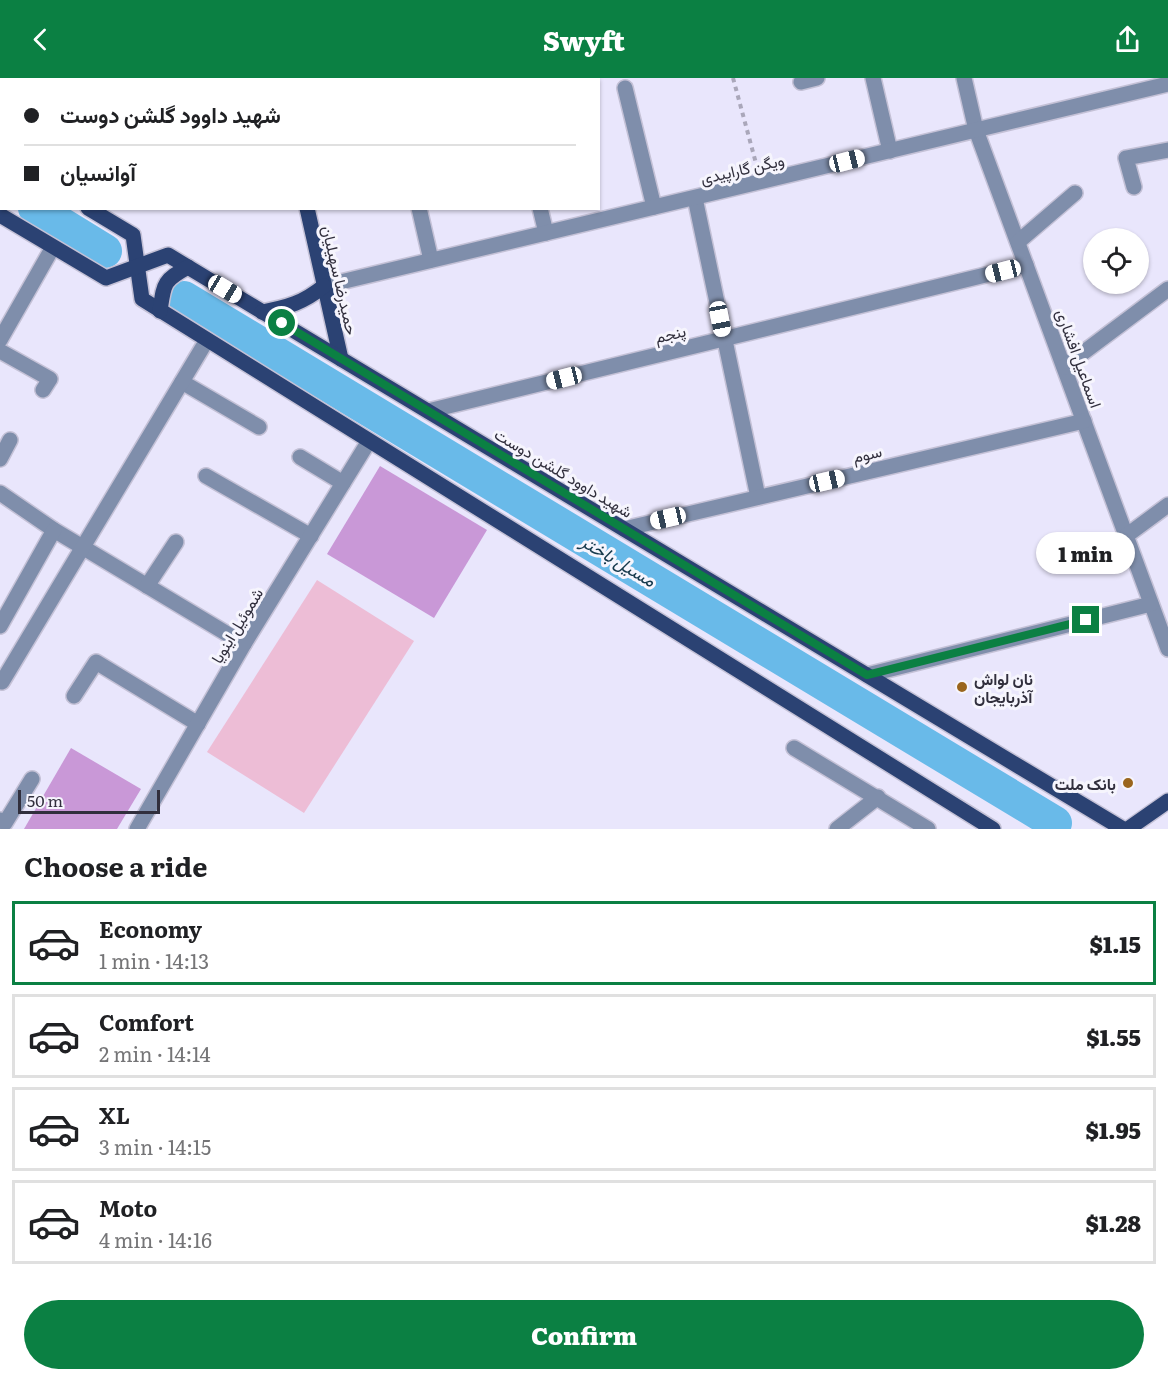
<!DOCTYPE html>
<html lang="en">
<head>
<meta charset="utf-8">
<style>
	:root { --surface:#fff; --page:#f6f6f6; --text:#202124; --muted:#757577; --line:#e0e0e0; --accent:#0b8043 }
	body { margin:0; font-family:Literata,Vazirmatn,serif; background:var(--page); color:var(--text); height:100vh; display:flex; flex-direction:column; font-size:22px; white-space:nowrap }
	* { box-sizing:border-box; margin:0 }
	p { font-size:20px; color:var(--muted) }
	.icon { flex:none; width:33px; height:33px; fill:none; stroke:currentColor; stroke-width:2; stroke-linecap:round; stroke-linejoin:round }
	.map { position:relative; height:751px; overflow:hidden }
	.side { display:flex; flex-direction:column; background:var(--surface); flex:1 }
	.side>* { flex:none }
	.hud { position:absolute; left:0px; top:0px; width:600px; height:132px; box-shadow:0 2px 4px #0004; display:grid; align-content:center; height:132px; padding:0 24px; background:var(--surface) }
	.tools { position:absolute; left:1083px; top:150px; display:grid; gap:12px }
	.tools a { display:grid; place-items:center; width:66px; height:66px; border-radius:50%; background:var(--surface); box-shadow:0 2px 4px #0004; font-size:30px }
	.scale { position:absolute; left:18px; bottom:15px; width:142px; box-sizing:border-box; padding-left:6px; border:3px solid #312f3d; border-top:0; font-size:16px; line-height:21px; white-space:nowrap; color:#312f3d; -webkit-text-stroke:4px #f6f5fd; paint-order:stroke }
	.end { position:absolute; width:27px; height:27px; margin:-14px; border:8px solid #0b8043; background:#fff; box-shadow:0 0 0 3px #fff }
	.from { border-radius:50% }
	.bubble { position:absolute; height:42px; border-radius:21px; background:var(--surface); box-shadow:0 2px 4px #0004; font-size:20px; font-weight:800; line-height:42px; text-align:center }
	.car { position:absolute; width:18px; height:36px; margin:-18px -9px; border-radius:8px; box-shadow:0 0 4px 2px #0007; background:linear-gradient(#fff 24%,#345 0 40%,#fff 0 76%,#345 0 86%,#fff 0) }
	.hud b { display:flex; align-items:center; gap:21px; height:57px; font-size:22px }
	.hud b+b { border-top:2px solid var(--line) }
	.hud i { width:15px; height:15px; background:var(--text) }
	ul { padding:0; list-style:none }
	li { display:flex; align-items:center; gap:18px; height:84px; margin:0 12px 9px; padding:0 12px; border:3px solid var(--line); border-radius:0px }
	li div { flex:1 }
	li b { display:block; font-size:22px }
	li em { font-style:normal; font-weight:800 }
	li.on { border-color:var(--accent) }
	li>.icon { width:54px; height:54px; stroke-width:1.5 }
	h2 { padding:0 24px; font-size:27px; line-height:72px }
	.primary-button { display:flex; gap:12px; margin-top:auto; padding:12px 24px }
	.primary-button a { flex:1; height:69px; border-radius:36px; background:var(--accent); color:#fff; font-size:24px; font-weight:800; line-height:69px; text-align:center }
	header { display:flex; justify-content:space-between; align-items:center; height:78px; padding:0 24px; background:var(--accent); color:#fff; font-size:27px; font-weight:800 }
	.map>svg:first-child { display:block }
	.green { fill:#edbdd6 }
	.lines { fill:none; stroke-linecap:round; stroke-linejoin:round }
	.river { stroke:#69bae9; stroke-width:34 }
	.building { fill:#c998d7 }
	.minor-casing { stroke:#c4c1d6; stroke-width:18 }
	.major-casing { stroke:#c4c1d6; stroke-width:18 }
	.path { stroke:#aaa7ba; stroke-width:4; stroke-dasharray:4.5 4.5; stroke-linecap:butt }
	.minor { stroke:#7f8eab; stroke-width:15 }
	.major { stroke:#2b4273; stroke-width:15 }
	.route { stroke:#0b8043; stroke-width:8 }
	.poi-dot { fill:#9a651d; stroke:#f6f5fd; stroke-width:2 }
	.labels { text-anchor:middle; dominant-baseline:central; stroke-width:6; stroke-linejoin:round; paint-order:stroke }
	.street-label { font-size:16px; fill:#312f3d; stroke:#f6f5fd }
	.poi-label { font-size:16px; font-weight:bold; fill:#312f3d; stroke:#f6f5fd; text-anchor:start }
	.water-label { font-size:18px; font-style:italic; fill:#15394c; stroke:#f6f5fd }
</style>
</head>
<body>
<header><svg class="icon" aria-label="back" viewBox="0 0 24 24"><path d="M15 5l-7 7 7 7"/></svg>Swyft<svg class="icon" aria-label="share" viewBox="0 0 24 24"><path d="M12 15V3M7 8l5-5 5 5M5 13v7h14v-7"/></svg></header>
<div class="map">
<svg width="1168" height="751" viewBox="0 0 1168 751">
	<rect width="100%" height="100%" fill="#e9e6fc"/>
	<path class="green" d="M317 502 414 563 304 735 207 674Z"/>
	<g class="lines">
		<g class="river">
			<path d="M0 110H2"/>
			<path d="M35 130 105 173"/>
			<path d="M184 220 1055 745"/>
		</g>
	</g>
	<g class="building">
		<path d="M380 388 487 452 434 540 327 476Z"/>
		<path d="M71 670 141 711 117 751H24Z"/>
	</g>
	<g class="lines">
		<g class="minor-casing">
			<g id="minor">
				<path d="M451 0 452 2"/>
				<path d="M565 0V2"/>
				<path d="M873 0 890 73"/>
				<path d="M964 0 976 52 1168 571"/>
				<path d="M132 2 143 0"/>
				<path d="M801 4 817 0"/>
				<path d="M625 10 654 129"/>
				<path d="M1134 109 1126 80 1168 72"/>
				<path d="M695 120 758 419"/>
				<path d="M419 130 431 182"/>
				<path d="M540 130 546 155"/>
				<path d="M1018 164 1075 115"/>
				<path d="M324 208 1168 6"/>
				<path d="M0 262 53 169"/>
				<path d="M0 273 50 301 43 312"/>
				<path d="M1064 289 1168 211"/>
				<path d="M182 304 259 349"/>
				<path d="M428 333 1026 187"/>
				<path d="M300 379 343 405"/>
				<path d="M0 381 10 362"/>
				<path d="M206 398 311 458"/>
				<path d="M0 415 54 452 244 566"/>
				<path d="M624 451 1084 343"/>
				<path d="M1126 458 1168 427"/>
				<path d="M147 508 176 464"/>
				<path d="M0 548 54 452"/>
				<path d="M867 597 1151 526"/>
				<path d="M2 604 207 262"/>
				<path d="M74 618 96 584 198 646"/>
				<path d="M794 670 928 751"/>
				<path d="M0 742 5 745 32 701"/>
				<path d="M137 751 244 566 369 363"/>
				<path d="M837 751 878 719"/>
			</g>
		</g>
		<g class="major-casing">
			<g id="major">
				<path d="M278 0V2"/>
				<path d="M0 77 2 78"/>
				<path d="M88 130 133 157 142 221 993 751"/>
				<path d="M307 130 341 281"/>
				<path d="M0 137 106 200 168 177 1123 751"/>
				<path d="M160 233C164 205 163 203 188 189"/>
				<path d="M262 234C288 229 303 225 324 208"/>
				<path d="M1128 751 1168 723"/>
			</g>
		</g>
		<path class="path" d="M733 0 757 89"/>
		<use href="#minor" class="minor"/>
		<use href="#major" class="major"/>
	</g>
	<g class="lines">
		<path class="route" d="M282 245 867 597 1086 542"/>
	</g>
	<g class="poi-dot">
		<circle cx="962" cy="609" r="6"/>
		<circle cx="1128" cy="705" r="6"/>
	</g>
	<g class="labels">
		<g class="street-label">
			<text transform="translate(742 90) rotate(-13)">ویگن گاراپیدی</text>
			<text transform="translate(341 202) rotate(77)">حمیدرضا سهیلیان</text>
			<text transform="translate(670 255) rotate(-14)">پنجم</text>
			<text transform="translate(1080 280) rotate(70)">اسماعیل افشاری</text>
			<text transform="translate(867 375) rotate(-13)">سوم</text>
			<text transform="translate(564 394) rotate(31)">شهید داوود گلشن دوست</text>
			<text transform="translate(236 547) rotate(-59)">شموئیل اینویا</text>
		</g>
		<g class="poi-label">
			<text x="974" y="600">نان لواش<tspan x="974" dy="18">آذربایجان</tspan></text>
			<text x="1116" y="705" text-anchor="end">بانک ملت</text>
		</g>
		<g class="water-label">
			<text transform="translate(619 482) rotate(31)">مسیل باختر</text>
		</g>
	</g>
</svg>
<div class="tools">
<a><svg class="icon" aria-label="locate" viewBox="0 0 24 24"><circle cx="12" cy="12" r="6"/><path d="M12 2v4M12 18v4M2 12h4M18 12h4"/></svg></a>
</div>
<div class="scale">50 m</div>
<i class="end from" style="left:282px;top:245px"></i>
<i class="end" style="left:1086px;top:542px"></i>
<div class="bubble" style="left:1036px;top:454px;width:99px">1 min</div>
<i class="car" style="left:847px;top:83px;rotate:76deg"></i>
<i class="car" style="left:1003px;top:193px;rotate:256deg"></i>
<i class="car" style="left:225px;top:211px;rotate:121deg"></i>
<i class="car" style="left:720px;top:241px;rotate:169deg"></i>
<i class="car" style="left:564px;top:300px;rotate:256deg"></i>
<i class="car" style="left:827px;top:403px;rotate:77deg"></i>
<i class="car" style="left:668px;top:440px;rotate:257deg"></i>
<div class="hud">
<b><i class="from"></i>شهید داوود گلشن دوست</b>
<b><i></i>آوانسیان</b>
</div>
</div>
<section class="side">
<h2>Choose a ride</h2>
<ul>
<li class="on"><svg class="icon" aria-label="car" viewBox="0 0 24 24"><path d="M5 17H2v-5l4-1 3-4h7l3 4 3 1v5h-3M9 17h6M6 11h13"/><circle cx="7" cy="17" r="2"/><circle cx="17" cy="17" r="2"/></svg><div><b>Economy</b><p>1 min · 14:13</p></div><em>$1.15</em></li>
<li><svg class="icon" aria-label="car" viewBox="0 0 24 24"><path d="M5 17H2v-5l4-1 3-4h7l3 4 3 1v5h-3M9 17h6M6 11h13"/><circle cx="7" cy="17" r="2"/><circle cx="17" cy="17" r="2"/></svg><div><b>Comfort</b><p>2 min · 14:14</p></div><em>$1.55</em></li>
<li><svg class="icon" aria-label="car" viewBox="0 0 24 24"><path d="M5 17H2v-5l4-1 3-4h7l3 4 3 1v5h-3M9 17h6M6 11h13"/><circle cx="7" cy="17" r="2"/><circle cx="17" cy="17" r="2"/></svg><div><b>XL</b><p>3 min · 14:15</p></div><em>$1.95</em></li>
<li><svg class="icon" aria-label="car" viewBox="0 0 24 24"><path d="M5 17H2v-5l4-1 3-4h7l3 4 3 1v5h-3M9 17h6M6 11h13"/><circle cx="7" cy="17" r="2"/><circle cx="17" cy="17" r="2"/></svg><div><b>Moto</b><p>4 min · 14:16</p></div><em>$1.28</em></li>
</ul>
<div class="primary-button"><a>Confirm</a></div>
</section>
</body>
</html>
